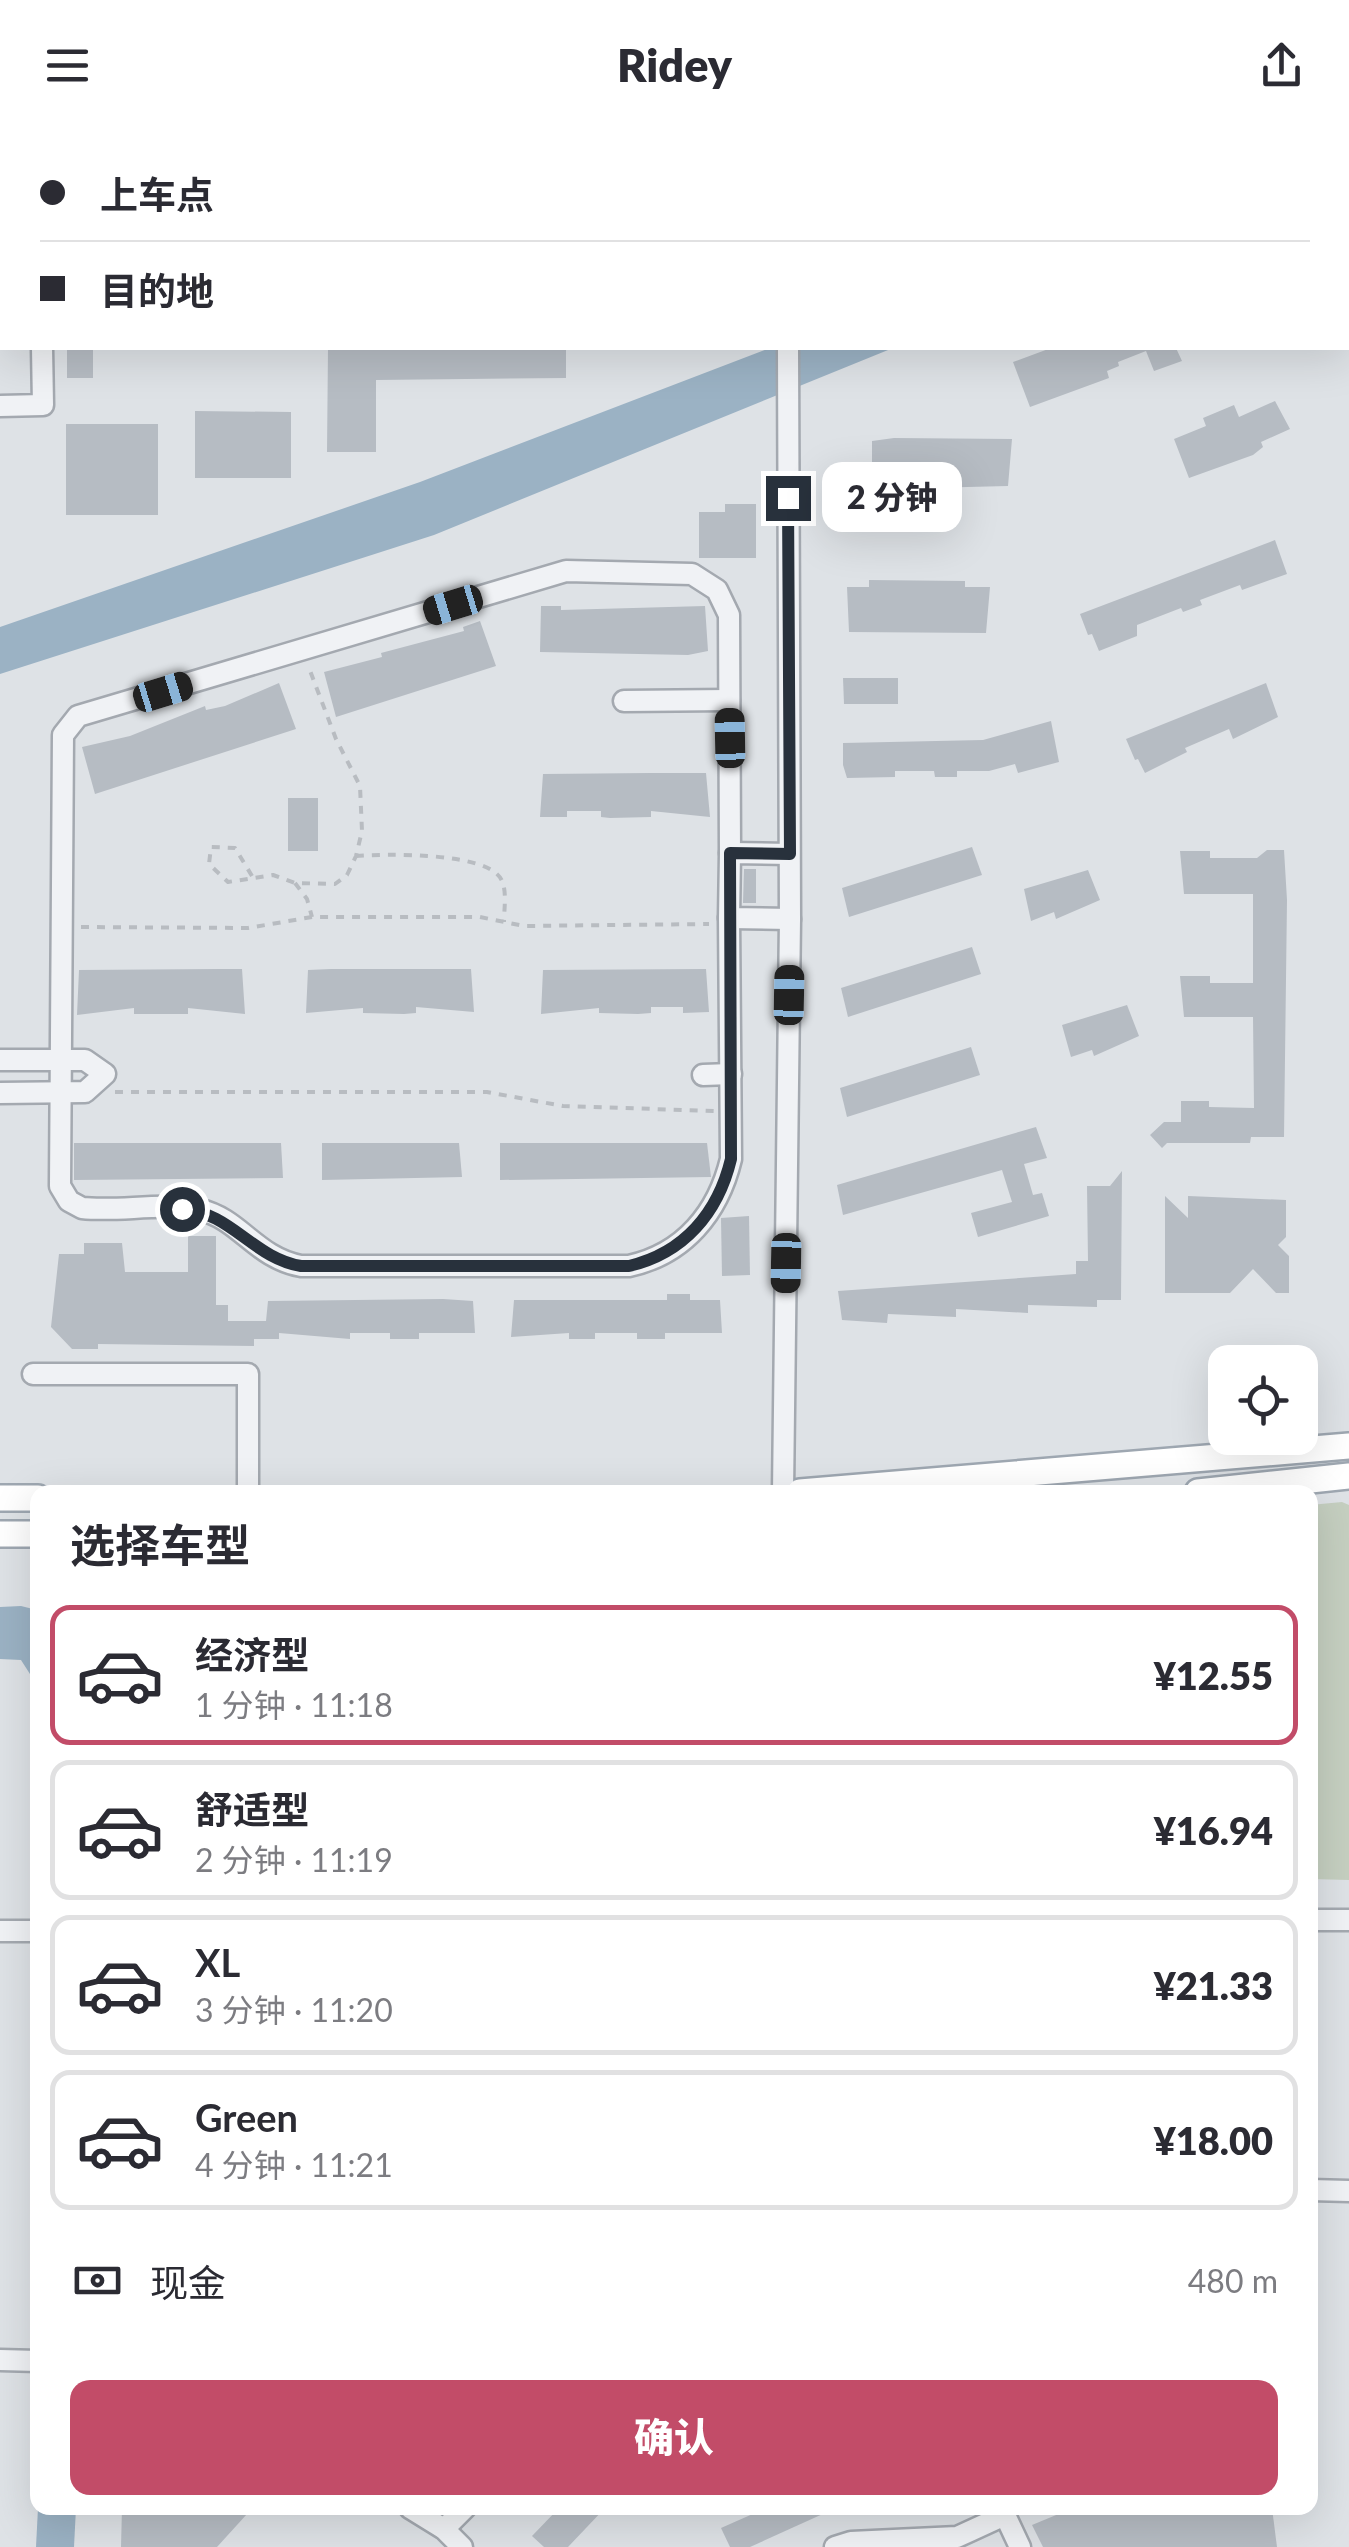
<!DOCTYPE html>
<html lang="zh">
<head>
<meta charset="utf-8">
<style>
	:root { --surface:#fff; --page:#f7f7f7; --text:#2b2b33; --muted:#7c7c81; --line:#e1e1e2; --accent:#c24c68 }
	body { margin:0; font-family:Lato,"Noto Sans SC",sans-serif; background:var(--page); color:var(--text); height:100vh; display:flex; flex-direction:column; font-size:38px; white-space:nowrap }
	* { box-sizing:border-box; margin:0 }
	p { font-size:32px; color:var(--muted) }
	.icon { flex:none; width:55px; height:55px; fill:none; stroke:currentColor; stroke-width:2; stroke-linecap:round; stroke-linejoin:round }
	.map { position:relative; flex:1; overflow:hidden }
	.sheet { position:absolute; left:30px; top:1355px; width:1288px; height:1030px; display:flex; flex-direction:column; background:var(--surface); border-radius:20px; box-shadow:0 10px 40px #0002 }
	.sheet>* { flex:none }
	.hud { position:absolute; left:0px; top:0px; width:1350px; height:220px; box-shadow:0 10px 40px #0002; display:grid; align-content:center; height:220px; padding:0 40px; background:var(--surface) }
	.tools { position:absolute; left:1208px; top:1215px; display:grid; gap:20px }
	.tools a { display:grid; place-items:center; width:110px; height:110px; border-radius:20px; background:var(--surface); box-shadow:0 10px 40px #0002; font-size:50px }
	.end { position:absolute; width:45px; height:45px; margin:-22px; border:12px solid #28313c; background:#fff; box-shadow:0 0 0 5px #fff }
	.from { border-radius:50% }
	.bubble { position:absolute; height:70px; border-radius:20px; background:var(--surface); box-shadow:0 10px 40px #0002; font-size:32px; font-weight:800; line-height:70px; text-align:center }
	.car { position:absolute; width:30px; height:60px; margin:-30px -15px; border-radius:12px; box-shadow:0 0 8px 2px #0007; background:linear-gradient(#222 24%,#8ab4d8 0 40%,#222 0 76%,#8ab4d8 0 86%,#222 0) }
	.hud b { display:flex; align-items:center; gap:35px; height:95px; font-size:38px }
	.hud b+b { border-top:2px solid var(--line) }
	.hud i { width:25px; height:25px; background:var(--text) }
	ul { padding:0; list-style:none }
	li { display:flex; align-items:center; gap:30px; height:140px; margin:0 20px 15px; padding:0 20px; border:5px solid var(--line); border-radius:20px }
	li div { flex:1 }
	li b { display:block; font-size:38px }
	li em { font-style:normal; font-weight:800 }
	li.active { border-color:var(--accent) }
	li>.icon { width:90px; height:90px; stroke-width:1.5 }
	h2 { padding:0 40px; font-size:45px; line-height:120px }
	.pay { display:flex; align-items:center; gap:25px; height:110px; padding:0 40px; font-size:38px }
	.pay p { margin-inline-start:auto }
	.action { display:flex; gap:20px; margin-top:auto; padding:20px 40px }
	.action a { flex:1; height:115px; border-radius:20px; background:var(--accent); color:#fff; font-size:40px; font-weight:800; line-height:115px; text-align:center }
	header { display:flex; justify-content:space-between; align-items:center; height:130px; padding:0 40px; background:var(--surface); font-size:45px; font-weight:800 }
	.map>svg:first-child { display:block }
	.green { fill:#c5cfc0 }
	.water { fill:#9bb2c4 }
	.building { fill:#b6bcc3 }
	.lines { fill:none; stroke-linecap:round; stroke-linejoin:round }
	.minor-casing { stroke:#a4a9b0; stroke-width:25 }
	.major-casing { stroke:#9ea7b1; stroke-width:30 }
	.path { stroke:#b8bcc1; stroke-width:4; stroke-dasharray:8 8; stroke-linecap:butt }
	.minor { stroke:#f0f2f5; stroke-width:20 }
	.major { stroke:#fff; stroke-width:25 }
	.route { stroke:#28313c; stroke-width:12 }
</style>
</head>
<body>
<header><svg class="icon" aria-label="menu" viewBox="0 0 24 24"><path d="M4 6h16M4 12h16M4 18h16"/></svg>Ridey<svg class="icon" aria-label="share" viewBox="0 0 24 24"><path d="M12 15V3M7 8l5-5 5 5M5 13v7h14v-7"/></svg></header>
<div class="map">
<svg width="1349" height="2417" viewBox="0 0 1349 2417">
	<rect width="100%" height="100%" fill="#dee2e6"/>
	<path class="green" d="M1342 1372 1349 1375V1750L1310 1749V1375Z"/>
	<g class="water">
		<path d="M770 218H893L434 405 0 544V497L420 352Z"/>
		<path d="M21 1476 37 1480V1555L21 1530 0 1529V1477Z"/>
		<path d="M38 2378H76L74 2417H36Z"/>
	</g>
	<g class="building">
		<rect x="67" y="218" width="26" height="30"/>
		<path d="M328 218H566V248L376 250V322H327Z"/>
		<path d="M1051 218H1176L1182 231 1154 241 1146 221 1118 232 1119 236 1107 241 1109 248 1030 277 1013 232Z"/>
		<path d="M1275 271 1290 299 1261 312 1263 317 1253 325 1189 348 1174 309 1206 296 1203 288 1234 275 1239 287Z"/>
		<path d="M195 281 291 282V348H195Z"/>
		<rect x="66" y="294" width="92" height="91"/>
		<path d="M894 308 1012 309 1008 356 886 359V353H878V336H872V311Z"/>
		<path d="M725 374H756V428H699V382H725Z"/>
		<path d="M1275 410 1287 444 1242 460 1240 455 1200 470 1202 475 1183 482 1181 478 1137 495V506L1099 521 1092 504 1088 505 1080 484Z"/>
		<path d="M869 450 965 451V457H990L986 503 849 502 847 457H869Z"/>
		<path d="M541 476H561V480L705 476 708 521 688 525 540 522Z"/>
		<path d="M480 491 496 536 336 587 324 542 382 527 381 523 464 501 463 497Z"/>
		<path d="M843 548H898V574H844Z"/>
		<path d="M279 553 296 599 95 664 82 617 130 606 205 576 206 580 225 576Z"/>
		<path d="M1266 553 1278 587 1233 609 1229 599 1185 618 1187 622 1145 643 1138 629 1135 630 1126 609Z"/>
		<path d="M1051 591 1059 632 1018 643 1015 634 989 641H957V647H935L934 641H895V647L847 648 843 635V613L983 610Z"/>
		<path d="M650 643H706L710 687 651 681V687L610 688 601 687V681H567V687H540L543 644Z"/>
		<rect x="288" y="668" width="30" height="53"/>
		<path d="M972 717 982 745 849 787 842 758Z"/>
		<path d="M1267 720H1284L1287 770 1284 1007H1251L1250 1013H1167L1162 1018 1150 1005 1164 992H1181V971H1209V977L1254 978 1253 887H1184L1180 846H1210V853H1253V764H1184L1180 721H1210V728H1257Z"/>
		<path d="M744 739H756V773H743Z"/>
		<path d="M1088 740 1100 770 1056 789 1054 782 1031 791 1024 759Z"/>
		<path d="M972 817 981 844 848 887 841 858Z"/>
		<path d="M219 839H242L245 884 188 878V884H134V878L77 885 79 840Z"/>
		<path d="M331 839H471L474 882 416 877V883L404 884 363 883V878L306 883 308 840Z"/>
		<path d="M706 839 709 882 683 883V877H651V883L638 884 599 883V878L541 884 543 840Z"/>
		<path d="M1127 875 1139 906 1094 926 1092 920 1071 927 1062 895Z"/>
		<path d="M971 917 980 945 847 987 840 958Z"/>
		<path d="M1036 997 1047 1028 1024 1034 1033 1065 1042 1063 1049 1086 978 1107 971 1083 1012 1072 1002 1040 843 1085 837 1055Z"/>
		<path d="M74 1013H281L283 1048 74 1050Z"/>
		<path d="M322 1013H459L462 1047 322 1050Z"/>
		<path d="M500 1013H707L711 1047 500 1050Z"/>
		<path d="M1122 1041 1121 1170H1097V1177L1028 1175V1183L956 1179V1187L888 1184 887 1193 842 1190 838 1161 1076 1144V1131H1088L1087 1056H1110Z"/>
		<path d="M1165 1066 1188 1088V1066L1286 1070V1107L1278 1115 1289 1126V1163H1276L1253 1139 1230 1163H1165Z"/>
		<path d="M749 1086 750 1145 722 1146 721 1088Z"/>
		<path d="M188 1106H216V1175H228V1191H266L268 1171 443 1169 473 1171 475 1203H419V1209H390V1203H350V1209L279 1203V1209H254V1216L98 1214V1219H72L51 1197 59 1124H84V1113H122L125 1142H188Z"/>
		<path d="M667 1164H690V1170H720L722 1203H665V1209H637V1203H595V1209H569V1203L511 1207 514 1170H667Z"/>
		<path d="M122 2378H229L247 2384 217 2417H121Z"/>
		<path d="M559 2378H605L568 2417H544L532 2406Z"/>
		<path d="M766 2378H836L750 2417H730L721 2398Z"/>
		<path d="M1073 2378H1272L1277 2417H1043L1032 2395Z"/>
	</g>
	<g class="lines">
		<g class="minor-casing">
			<g id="minor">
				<path d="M364 0V2"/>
				<path d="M789 2V0"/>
				<path d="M0 8V0"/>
				<path d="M0 276 43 275 42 218"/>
				<path d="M624 571 729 570"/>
				<path d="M789 724 730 723 729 788 790 789"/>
				<path d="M729 788 731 1029C718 1083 684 1124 629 1136H301C256 1128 239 1088 200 1080 162 1072 120 1082 82 1078L69 1071 60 1056 63 605 78 586 566 441 692 444 717 460 729 485 730 723"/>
				<path d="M0 930H85L105 944 85 962 0 963"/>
				<path d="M703 945 731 944"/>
				<path d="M33 1244H248V1362"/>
				<path d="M783 1362 790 789 788 218"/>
				<path d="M1310 1790H1349"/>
				<path d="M0 1801H38"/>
				<path d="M1310 2060 1349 2061"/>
				<path d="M0 2230 38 2231"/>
				<path d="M410 2378 444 2399 462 2417"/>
				<path d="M444 2399 465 2378"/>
				<path d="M835 2417 851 2412 957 2407 1005 2385 1020 2417"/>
			</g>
		</g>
		<g class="major-casing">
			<g id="major">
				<path d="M800 1362 1349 1316"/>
				<path d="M1198 1362 1349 1346"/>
				<path d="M0 1368H38"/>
				<path d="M0 1404H38"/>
			</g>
		</g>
		<g class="path">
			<path d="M356 726C383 724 490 721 502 751 507 762 504 780 504 792"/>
			<path d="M252 746 235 718 211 717 209 734 228 752 273 745 295 753 335 754 347 745 356 726 362 701 360 656 336 609 309 538"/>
			<path d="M295 753 307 769 312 787"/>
			<path d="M81 797 248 798 312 787H480L524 796 709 794"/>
			<path d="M115 962H487L563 976 714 981"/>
		</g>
		<use href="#minor" class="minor"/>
		<use href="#major" class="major"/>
	</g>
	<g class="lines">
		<path class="route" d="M182 1079C231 1082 253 1128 301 1136H629C684 1123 718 1083 731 1029L730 723 790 724 788 368"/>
	</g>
</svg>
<div class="tools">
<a><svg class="icon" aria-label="locate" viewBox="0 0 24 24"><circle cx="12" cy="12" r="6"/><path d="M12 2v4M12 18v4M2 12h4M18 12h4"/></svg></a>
</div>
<i class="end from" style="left:182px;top:1079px"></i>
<i class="end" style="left:788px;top:368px"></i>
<div class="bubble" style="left:822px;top:332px;width:140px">2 分钟</div>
<i class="car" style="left:453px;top:475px;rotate:253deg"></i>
<i class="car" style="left:163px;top:562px;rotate:73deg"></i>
<i class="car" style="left:730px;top:608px;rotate:359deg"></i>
<i class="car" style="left:789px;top:865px;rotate:1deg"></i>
<i class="car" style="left:786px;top:1133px;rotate:181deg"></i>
<div class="hud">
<b><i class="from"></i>上车点</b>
<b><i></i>目的地</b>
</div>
<section class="sheet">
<h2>选择车型</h2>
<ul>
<li class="active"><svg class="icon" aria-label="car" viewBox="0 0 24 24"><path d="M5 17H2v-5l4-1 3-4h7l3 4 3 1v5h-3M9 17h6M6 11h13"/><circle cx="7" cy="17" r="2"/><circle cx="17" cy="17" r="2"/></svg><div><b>经济型</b><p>1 分钟 · 11:18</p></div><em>¥12.55</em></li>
<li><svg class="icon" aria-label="car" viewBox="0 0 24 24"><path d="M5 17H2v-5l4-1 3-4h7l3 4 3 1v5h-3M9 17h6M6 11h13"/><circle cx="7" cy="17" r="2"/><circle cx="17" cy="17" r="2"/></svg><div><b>舒适型</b><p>2 分钟 · 11:19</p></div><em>¥16.94</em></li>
<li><svg class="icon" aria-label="car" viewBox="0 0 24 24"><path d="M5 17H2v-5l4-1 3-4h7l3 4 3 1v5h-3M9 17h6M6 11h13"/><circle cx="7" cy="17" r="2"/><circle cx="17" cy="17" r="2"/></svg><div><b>XL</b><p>3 分钟 · 11:20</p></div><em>¥21.33</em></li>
<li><svg class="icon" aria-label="car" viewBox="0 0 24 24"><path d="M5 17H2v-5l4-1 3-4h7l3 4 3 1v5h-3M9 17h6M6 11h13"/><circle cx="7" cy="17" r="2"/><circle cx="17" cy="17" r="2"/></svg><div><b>Green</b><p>4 分钟 · 11:21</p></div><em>¥18.00</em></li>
</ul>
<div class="pay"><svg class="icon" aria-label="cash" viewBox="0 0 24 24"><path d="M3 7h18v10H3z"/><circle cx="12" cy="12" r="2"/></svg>现金<p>480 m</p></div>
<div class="action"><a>确认</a></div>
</section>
</div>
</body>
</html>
